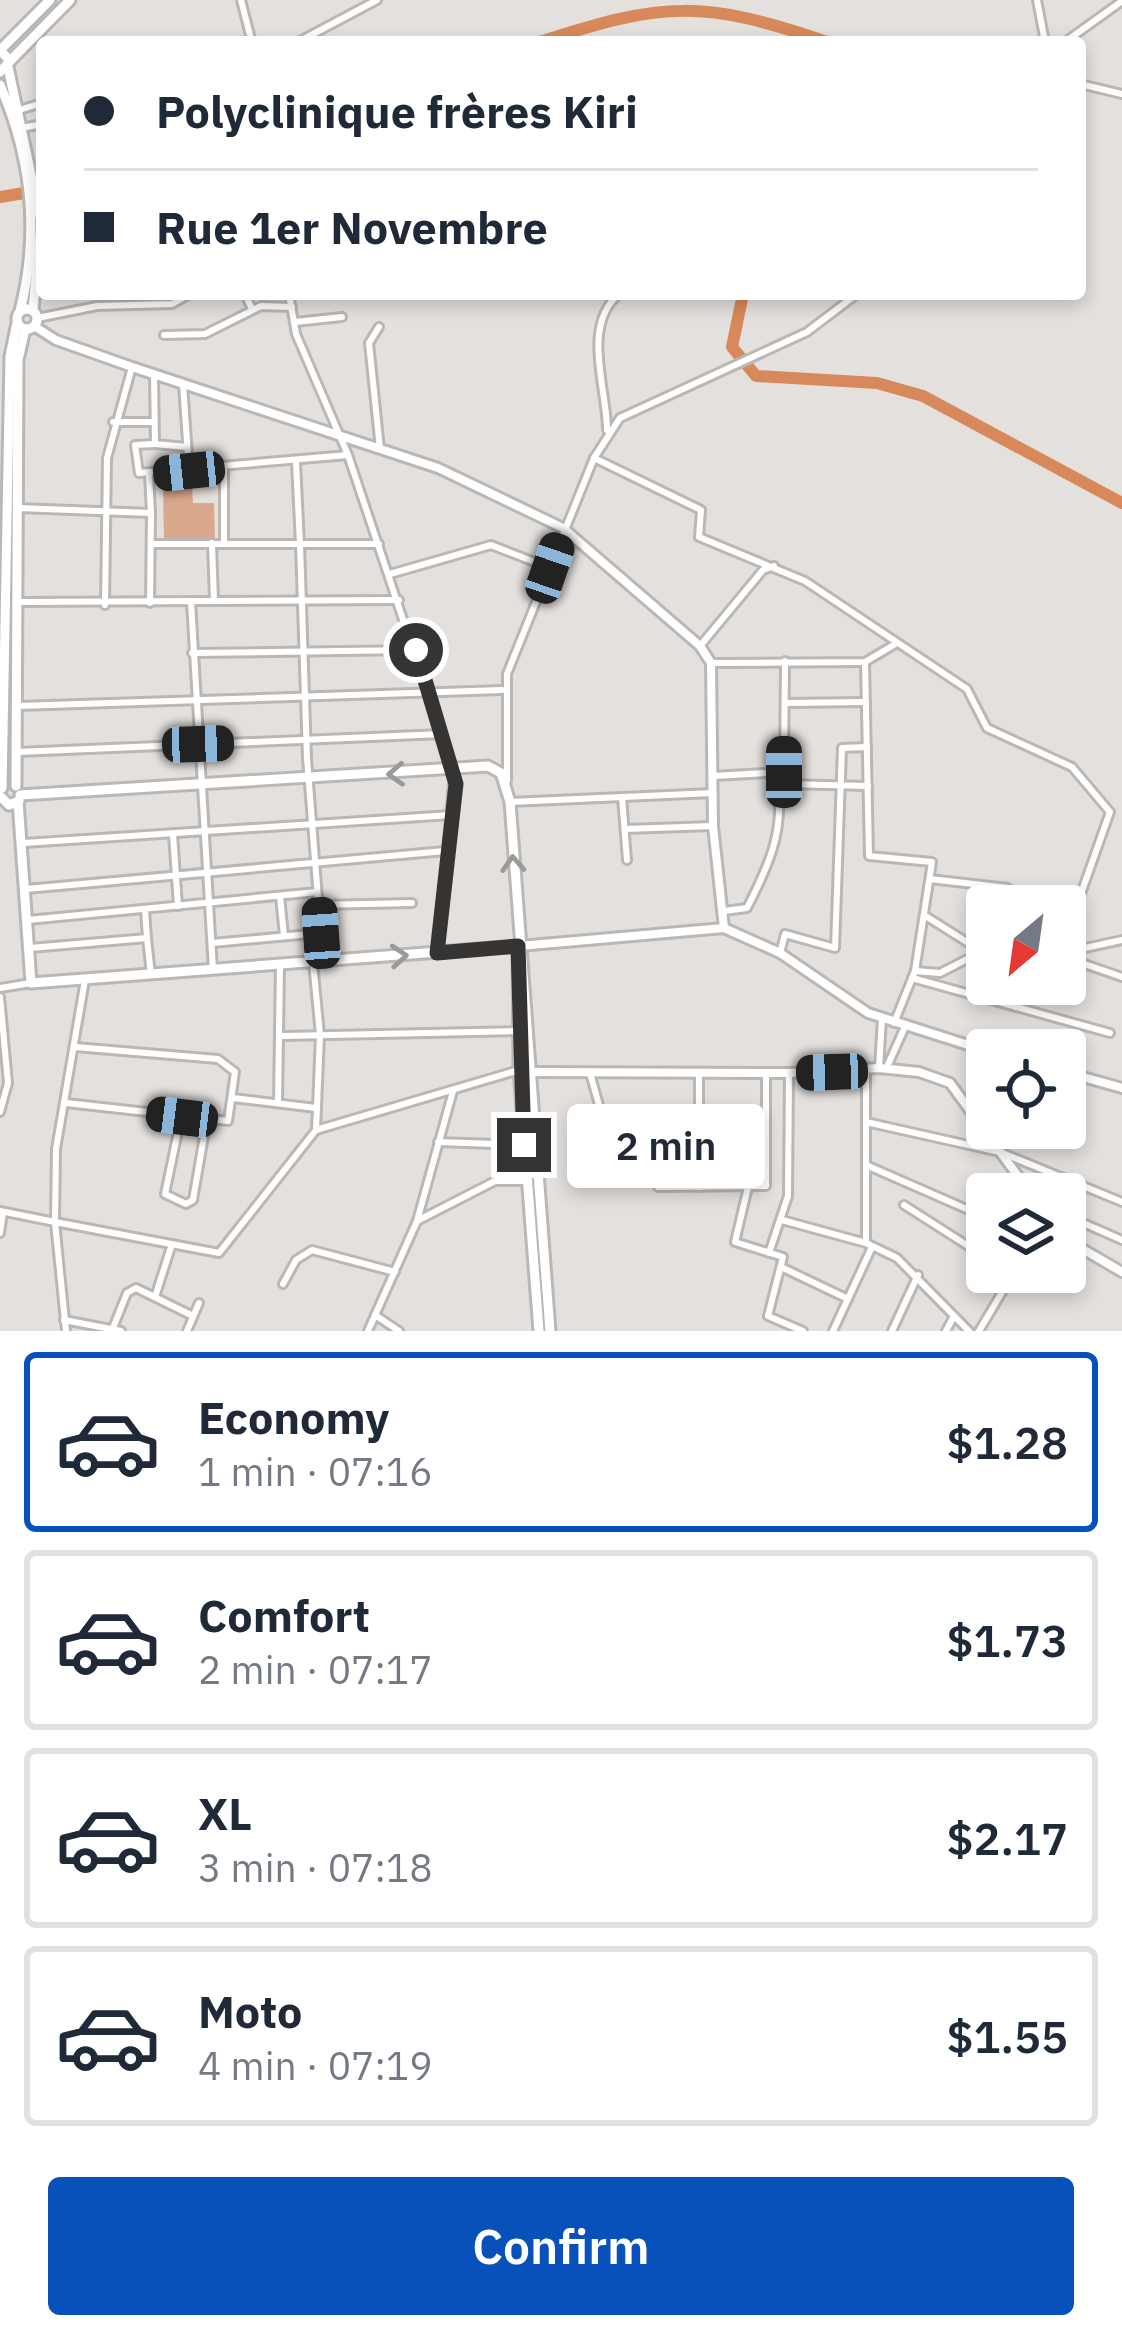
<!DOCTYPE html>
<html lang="en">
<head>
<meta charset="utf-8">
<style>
	:root { --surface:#fff; --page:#f6f6f7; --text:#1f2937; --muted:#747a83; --line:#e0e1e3; --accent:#0850ba }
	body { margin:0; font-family:"IBM Plex Sans",sans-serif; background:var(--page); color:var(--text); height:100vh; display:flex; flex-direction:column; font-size:45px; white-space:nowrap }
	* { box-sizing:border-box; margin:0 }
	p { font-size:39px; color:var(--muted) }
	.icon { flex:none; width:66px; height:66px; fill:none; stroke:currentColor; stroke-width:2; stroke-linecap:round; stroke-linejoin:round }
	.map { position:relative; height:1331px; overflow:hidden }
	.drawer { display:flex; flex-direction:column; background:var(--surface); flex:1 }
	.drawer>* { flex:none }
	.hud { position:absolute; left:36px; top:36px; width:1050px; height:264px; border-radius:12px; box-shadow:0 6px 18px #0003; display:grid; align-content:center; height:264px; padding:0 48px; background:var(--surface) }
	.needle { width:78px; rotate:209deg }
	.controls { position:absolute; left:966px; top:885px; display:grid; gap:24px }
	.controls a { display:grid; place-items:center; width:120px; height:120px; border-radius:12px; background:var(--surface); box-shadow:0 6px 18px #0003; font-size:60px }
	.end { position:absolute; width:54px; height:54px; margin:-27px; border:15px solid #363433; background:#fff; box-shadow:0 0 0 6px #fff }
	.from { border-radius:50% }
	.bubble { position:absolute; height:84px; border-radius:12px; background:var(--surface); box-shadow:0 6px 18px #0003; font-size:39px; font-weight:600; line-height:84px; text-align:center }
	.car { position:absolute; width:36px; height:72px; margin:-36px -18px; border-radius:15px; box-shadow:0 0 9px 3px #0007; background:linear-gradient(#222 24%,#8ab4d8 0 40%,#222 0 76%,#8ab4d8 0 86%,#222 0) }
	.hud b { display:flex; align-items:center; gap:42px; height:114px; font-size:45px }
	.hud b+b { border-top:3px solid var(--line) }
	.hud i { width:30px; height:30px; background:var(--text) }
	ul { padding:21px 0 0; list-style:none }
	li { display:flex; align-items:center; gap:36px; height:180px; margin:0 24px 18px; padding:0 24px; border:6px solid var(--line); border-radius:12px }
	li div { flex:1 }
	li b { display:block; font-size:45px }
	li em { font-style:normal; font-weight:600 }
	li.selected { border-color:var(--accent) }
	li>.icon { width:108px; height:108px; stroke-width:1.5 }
	.primary-button { display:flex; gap:24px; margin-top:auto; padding:24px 48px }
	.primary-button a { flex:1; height:138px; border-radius:12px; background:var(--accent); color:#fff; font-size:48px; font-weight:600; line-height:138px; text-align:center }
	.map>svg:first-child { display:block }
	.green { fill:#d9a88d }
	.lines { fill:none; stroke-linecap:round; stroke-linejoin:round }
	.river { stroke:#d8895b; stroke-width:12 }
	.street-casing { stroke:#bbb7b4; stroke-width:12 }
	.secondary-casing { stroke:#bbb7b4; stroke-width:14 }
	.primary-casing { stroke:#bbb7b4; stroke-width:15 }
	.street { stroke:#fff; stroke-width:6 }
	.secondary { stroke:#fff; stroke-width:8 }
	.primary { stroke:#fff; stroke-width:9 }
	.oneway { stroke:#9a9a99 }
	.route { stroke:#363433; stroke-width:15 }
</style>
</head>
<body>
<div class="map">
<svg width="1122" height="1331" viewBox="0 0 1122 1331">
	<rect width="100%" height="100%" fill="#e4e0dd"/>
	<path class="green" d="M163 485H192L193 503H214L215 539 164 540Z"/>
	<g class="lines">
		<g class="river">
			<path d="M540 42C664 1 704 0 827 42"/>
			<path d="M0 197 42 190"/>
			<path d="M743 294 732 347 756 376 877 383 923 396 1122 503"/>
		</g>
		<g class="street-casing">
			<g id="street">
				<path d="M241 0 251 39 245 42"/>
				<path d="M1037 0 1045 42"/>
				<path d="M298 42 377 0"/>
				<path d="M1065 42 1122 1"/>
				<path d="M1080 84 1122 94"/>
				<path d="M19 110 42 103"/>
				<path d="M22 128 42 124"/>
				<path d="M245 294 252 309"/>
				<path d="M289 294 296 334 348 455 454 772 438 953"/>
				<path d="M37 318 97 306 172 304 190 294"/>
				<path d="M295 322 342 317"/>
				<path d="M379 327 369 343 380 449"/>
				<path d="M164 335 205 334 261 306 292 307"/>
				<path d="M154 374 155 444 187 447"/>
				<path d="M183 384 189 470"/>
				<path d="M113 422H154"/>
				<path d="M607 430C607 388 581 326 619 294"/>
				<path d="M155 444 135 445 139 473 348 455"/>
				<path d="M594 458 701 510 699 537 805 581 967 689 987 728 1072 767 1110 812 1078 902 1065 921"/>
				<path d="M296 462 300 544H379"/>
				<path d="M224 468V542"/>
				<path d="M18 508 151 513 149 474"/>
				<path d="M212 543 214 601"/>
				<path d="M151 544H300L307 758 323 962"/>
				<path d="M390 574 491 545 550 568"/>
				<path d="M19 602 399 600"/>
				<path d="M191 602 213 970"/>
				<path d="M150 603 151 513"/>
				<path d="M105 605 107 458 132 367"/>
				<path d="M700 646 763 570 774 566"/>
				<path d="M192 653 415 650"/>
				<path d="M865 662 869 856 932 862 915 971"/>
				<path d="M711 663 865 662 897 643"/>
				<path d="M786 703 866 702"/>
				<path d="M18 706 502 690"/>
				<path d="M17 752 442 734"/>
				<path d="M713 776 784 772 785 661"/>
				<path d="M507 781V674L594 458 620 418 807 332 857 294"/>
				<path d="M785 784 868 786"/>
				<path d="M622 797 627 860"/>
				<path d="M510 802 713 793"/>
				<path d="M625 829 713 826"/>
				<path d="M173 834 178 906"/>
				<path d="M24 843 451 815"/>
				<path d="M930 879 1008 888"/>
				<path d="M26 889 445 851"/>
				<path d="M280 896 284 936"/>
				<path d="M319 905 412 903"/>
				<path d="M724 911 747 908C768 867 784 833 778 786L785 784 784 774"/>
				<path d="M924 915 981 951"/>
				<path d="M28 920 317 892"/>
				<path d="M1065 936 1073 960 1122 977"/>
				<path d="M147 938 151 975"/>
				<path d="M212 943 321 933"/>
				<path d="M30 948 147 938 145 910"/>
				<path d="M1071 951 1122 940"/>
				<path d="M780 953 785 934 835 948 842 748 867 747"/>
				<path d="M313 962 320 1035 316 1130"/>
				<path d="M912 978 1110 1033"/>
				<path d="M85 980 56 1149 55 1222 219 1253 316 1130 519 1070 531 1072"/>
				<path d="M1010 984 1016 1007"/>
				<path d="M0 988 31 983"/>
				<path d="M0 997 8 1083 0 1112"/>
				<path d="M894 1023 915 971 940 973 987 949"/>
				<path d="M283 1036 517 1031"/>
				<path d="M879 1068 882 1018"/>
				<path d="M886 1069 904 1029"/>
				<path d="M590 1073 617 1169"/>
				<path d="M453 1091 417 1221 495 1181H526"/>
				<path d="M233 1098 316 1108"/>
				<path d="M66 1103 228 1121 235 1072 218 1059 75 1047"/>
				<path d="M278 1103 280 965"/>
				<path d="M181 1117 165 1194 186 1204 193 1200 207 1119"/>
				<path d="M866 1122 1000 1152 1122 1202"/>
				<path d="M438 1142 524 1145"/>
				<path d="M866 1165 987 1218"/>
				<path d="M658 1187 766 1186V1072"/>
				<path d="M699 1187V1074"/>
				<path d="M748 1187 735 1242 783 1257 768 1316 803 1331"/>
				<path d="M904 1205 987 1258"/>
				<path d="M0 1211 55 1222 66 1331"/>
				<path d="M1065 1215 1122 1240"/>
				<path d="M782 1220 866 1243 897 1258 969 1331"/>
				<path d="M0 1233 3 1212"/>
				<path d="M866 1241V1070"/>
				<path d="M769 1253 788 1196 789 1074"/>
				<path d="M781 1267 848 1299"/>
				<path d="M283 1284 296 1260 312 1250 395 1272"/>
				<path d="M155 1297 172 1244"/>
				<path d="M375 1315 399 1331"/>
				<path d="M64 1320 121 1331"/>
				<path d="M113 1328 127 1293 136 1288 193 1316"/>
				<path d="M187 1331 199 1303"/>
				<path d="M368 1331 417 1221"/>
				<path d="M833 1331 872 1247"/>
				<path d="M892 1331 918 1275"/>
				<path d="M946 1331 954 1316"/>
				<path d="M979 1331 1014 1272"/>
			</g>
		</g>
		<g class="secondary-casing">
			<g id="secondary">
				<path d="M34 326 56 340 132 367 438 468 563 528 700 646 711 663 713 826 724 928"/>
				<path d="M519 946 724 928 780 953 868 1013 987 1051"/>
				<path d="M531 1072 789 1073 879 1068 919 1072 950 1083 1031 1194"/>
				<path d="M1065 1072 1122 1088"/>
				<path d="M1065 1231 1079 1247 1122 1272"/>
			</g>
		</g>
		<g class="primary-casing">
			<g id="primary">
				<path d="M10 61 70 0"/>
				<path d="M8 67 41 222 33 310"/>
				<path d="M0 72 10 61 0 50 50 0"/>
				<path d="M0 85C32 158 40 233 20 311"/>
				<circle cx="27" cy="319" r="10"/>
				<path d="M16 786 18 360 25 329"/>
				<path d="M2 788 10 356 17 323"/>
				<path d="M20 795 488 766 501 773 510 802 550 1331"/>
				<path d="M0 796 9 805 19 801"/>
				<path d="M18 801 31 983 518 946"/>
				<path d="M518 946 519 1070 539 1331"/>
			</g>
		</g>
		<use href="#street" class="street"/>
		<use href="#secondary" class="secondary"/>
		<use href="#primary" class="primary"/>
	</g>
	<defs><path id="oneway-chevron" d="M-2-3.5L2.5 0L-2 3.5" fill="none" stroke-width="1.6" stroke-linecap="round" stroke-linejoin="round" transform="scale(3)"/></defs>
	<g class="oneway">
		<use href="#oneway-chevron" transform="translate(396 774) rotate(177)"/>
		<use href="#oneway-chevron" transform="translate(513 864) rotate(-93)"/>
		<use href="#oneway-chevron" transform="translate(399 956) rotate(-4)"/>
	</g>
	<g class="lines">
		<path class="route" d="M416 650 456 784 437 953 518 946 524 1145"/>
	</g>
</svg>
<div class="controls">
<a><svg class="needle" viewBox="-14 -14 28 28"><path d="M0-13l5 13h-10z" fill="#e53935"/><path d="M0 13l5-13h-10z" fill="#747a83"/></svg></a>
<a><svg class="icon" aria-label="locate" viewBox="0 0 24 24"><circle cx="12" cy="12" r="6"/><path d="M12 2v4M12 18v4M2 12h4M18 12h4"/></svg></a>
<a><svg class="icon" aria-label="layers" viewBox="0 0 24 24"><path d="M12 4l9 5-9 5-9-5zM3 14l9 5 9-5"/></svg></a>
</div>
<i class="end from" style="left:416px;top:650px"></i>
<i class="end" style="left:524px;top:1145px"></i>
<div class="bubble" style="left:567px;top:1104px;width:198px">2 min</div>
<i class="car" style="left:189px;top:471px;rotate:264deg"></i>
<i class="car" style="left:550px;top:568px;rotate:19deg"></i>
<i class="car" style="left:198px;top:744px;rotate:88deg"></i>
<i class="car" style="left:784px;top:772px;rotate:0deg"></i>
<i class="car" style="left:321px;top:933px;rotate:356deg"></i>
<i class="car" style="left:832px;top:1072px;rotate:268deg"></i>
<i class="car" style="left:182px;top:1117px;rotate:277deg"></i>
<div class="hud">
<b><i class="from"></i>Polyclinique frères Kiri</b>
<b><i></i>Rue 1er Novembre</b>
</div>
</div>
<section class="drawer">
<ul>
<li class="selected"><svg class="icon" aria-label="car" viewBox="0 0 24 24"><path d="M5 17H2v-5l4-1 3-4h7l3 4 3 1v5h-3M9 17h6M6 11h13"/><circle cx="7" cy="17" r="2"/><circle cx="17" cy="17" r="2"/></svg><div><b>Economy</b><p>1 min · 07:16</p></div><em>$1.28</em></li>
<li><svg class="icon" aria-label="car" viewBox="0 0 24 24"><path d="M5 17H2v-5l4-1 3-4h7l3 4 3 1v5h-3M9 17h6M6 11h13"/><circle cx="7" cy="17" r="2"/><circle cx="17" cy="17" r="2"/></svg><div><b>Comfort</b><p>2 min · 07:17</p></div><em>$1.73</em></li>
<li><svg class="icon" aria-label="car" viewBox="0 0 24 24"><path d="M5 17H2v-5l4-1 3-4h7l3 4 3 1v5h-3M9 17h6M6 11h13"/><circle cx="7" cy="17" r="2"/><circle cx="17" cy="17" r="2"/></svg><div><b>XL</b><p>3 min · 07:18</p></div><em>$2.17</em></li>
<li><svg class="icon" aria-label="car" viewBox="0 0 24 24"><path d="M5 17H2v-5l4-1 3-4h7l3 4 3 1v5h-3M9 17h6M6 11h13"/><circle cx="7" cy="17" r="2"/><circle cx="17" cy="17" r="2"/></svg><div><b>Moto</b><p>4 min · 07:19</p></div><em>$1.55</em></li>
</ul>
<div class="primary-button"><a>Confirm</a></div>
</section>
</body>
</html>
